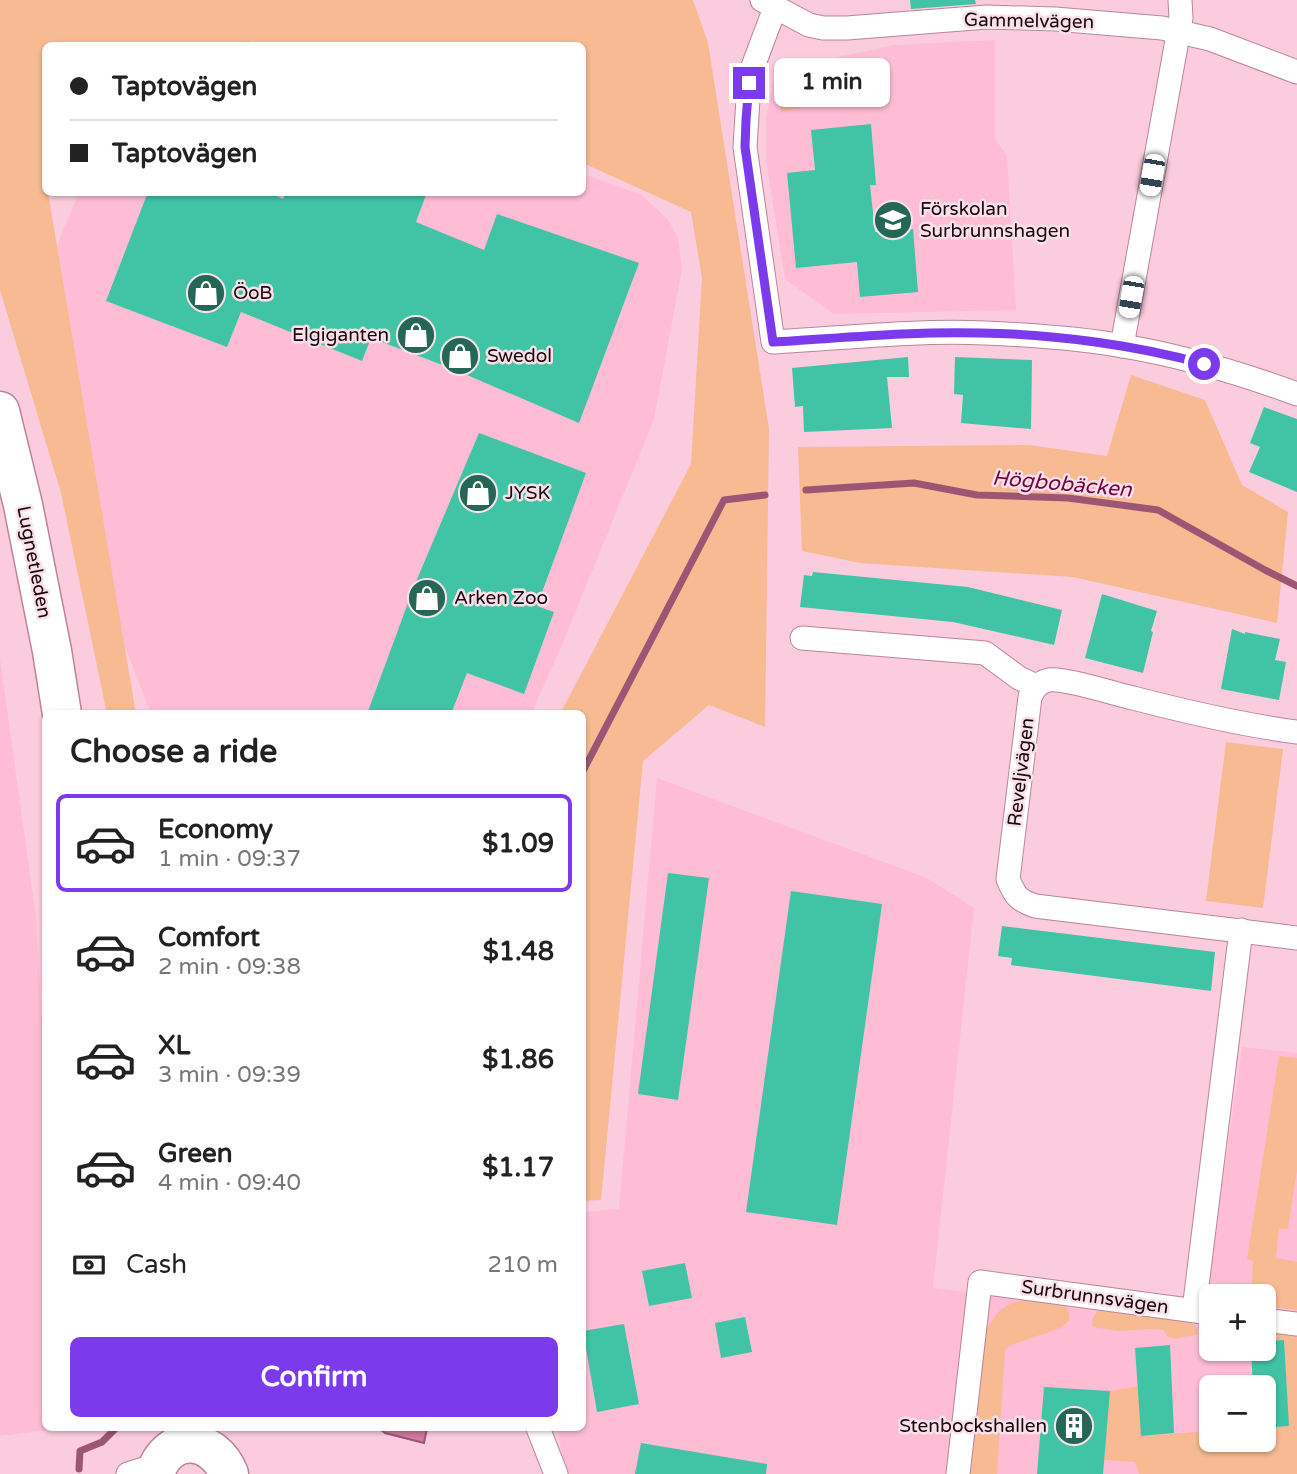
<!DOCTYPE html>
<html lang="en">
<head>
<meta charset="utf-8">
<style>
	:root { --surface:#fff; --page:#f6f6f6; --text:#222; --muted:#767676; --line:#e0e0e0; --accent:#7c3aed }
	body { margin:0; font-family:"Varela Round",sans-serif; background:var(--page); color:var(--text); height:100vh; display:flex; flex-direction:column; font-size:26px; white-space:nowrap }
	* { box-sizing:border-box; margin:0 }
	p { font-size:23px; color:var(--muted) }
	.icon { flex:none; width:38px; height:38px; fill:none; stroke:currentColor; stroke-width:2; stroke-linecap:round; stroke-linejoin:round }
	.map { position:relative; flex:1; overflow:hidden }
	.drawer { position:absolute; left:42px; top:710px; width:544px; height:721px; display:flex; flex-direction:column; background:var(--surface); border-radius:10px; box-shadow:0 2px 5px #0004 }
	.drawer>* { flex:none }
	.hud { position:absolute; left:42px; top:42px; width:544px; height:154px; border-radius:10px; box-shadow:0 2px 5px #0004; display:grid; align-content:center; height:154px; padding:0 28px; background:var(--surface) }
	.fabs { position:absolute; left:1199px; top:1284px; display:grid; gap:14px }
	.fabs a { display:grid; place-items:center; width:77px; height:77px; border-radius:10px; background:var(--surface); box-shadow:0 2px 5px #0004; font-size:35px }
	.end { position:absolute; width:32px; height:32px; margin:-16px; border:9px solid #7c3aed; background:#fff; box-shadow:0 0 0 4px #fff }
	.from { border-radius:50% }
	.bubble { position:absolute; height:49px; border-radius:10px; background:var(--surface); box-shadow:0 2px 5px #0004; font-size:23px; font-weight:700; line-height:49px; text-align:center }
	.car { position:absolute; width:21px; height:42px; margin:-21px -10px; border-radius:9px; box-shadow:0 0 5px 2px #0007; background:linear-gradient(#fff 24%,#345 0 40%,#fff 0 76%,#345 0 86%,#fff 0) }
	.hud b { display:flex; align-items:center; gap:24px; height:66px; font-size:26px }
	.hud b+b { border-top:2px solid var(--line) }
	.hud i { width:18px; height:18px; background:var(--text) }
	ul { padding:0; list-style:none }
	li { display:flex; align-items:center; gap:21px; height:98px; margin:0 14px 10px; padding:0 14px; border:4px solid transparent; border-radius:10px }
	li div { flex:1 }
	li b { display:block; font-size:26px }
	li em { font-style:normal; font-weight:700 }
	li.active { border-color:var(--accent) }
	li>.icon { width:63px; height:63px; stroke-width:1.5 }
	h2 { padding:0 28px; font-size:32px; line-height:84px }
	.pay { display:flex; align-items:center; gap:18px; height:77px; padding:0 28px; font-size:26px }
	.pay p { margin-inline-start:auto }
	.button { display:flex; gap:14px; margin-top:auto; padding:14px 28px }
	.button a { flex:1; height:80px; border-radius:10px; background:var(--accent); color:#fff; font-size:28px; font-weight:700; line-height:80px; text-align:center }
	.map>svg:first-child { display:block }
	.built { fill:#ffbcd5; fill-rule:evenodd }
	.green { fill:#f7ba92 }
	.water { fill:#d4799f; stroke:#9c5674; stroke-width:2 }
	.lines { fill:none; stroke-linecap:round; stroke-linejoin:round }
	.stream { stroke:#9c5674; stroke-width:7 }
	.building { fill:#41c3a5 }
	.street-casing { stroke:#bb8499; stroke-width:25 }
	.highway-casing { stroke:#bb8499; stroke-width:41 }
	.street { stroke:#fff; stroke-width:23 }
	.highway { stroke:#fff; stroke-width:38 }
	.route { stroke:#7c3aed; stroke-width:9 }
	.labels { text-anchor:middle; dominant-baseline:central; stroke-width:5; stroke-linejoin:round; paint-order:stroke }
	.street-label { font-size:19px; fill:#19060e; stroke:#f9e0e9 }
	.poi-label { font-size:19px; fill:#19060e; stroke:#f9e0e9; text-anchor:start }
	.water-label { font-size:21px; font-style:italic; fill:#770546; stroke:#f9e0e9 }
</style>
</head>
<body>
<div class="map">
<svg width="1297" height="1474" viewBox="0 0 1297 1474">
	<rect width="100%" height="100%" fill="#fbccdd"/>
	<g class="built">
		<path d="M995 40V139L1007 156 1016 310 834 314 785 279 766 160V119L775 71 894 45Z"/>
		<path d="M583 174 642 195 669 221 678 238 682 269 654 419 562 645 531 714H151L102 587 49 278 61 235 79 193 583 192Z"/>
		<path d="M0 659 36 917 46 1097V1428H63L0 1436Z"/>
		<path d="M657 778 927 878 974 908 933 1288 1203 1321 1242 1047 1297 1053V1474H564L558 1428H583V1212L619 1209ZM1211 1297H1264V1349H1211ZM1211 1388H1264V1440H1211Z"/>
	</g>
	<g class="green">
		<path d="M0 0H693L708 43 769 429 765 727 709 705 643 761 601 1200 583 1201V714H560L691 464 702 278 691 212 583 163V46H269L253 41 242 46H46V192L48 193 136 714H107L61 493 0 290Z"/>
		<path d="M861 60 866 92 781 112 779 77Z"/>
		<path d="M1131 375 1205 400 1242 485 1288 512 1277 623 1073 577 860 563 802 551 798 447 1029 445 1107 456Z"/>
		<path d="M1226 742 1283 749 1263 908 1206 901Z"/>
		<path d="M1279 1056 1297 1058V1170L1288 1229H1279L1276 1258 1297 1262V1310L1264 1306V1297H1225V1287L1235 1283H1252L1253 1261 1247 1259Z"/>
		<path d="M1026 1299C1043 1301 1074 1298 1069 1321L1060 1328 1009 1346 1005 1351 997 1474H970L980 1353 986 1329 1000 1310 1012 1303Z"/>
		<path d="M1103 1308 1184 1319C1192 1323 1197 1325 1198 1334L1175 1339 1167 1336 1164 1330 1150 1329 1118 1331 1093 1327C1090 1318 1096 1312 1103 1308Z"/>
		<path d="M1264 1331 1297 1335V1474H1139L1135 1462 1104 1460 1110 1391 1138 1386 1141 1436 1211 1431V1440H1264V1428L1289 1426 1284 1340 1264 1341Z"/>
	</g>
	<path class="water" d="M379 1428H427L424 1443 385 1433Z"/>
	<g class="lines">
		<g class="stream">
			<path d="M806 490 914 483 977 495 1068 498 1158 510 1265 570 1297 586"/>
			<path d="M583 771 724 500 765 495"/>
			<path d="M79 1469 80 1451 102 1442 116 1428"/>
		</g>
	</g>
	<g class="building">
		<path d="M910 0H975L976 4 911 9Z"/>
		<path d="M871 124 876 185H870L875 232 913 229 918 292 860 297 857 262 796 268 787 173 815 170 811 130Z"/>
		<path d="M148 192H269L283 199 286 192H427L416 222 484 250 497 214 639 263 579 423 453 369 371 338 362 361 241 312 227 347 106 301Z"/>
		<path d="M908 357 909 377H887L892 428 804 432 803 406 795 407 792 368Z"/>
		<path d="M955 357 1032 360 1031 429 961 423 963 395 954 394Z"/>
		<path d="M1264 407 1297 419V492L1249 472 1260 447 1250 443Z"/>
		<path d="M479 433 586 473 537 606 554 612 524 694 467 673 451 714H367L415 584Z"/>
		<path d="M813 572 968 587 1062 610 1054 645 953 622 800 607 804 575 812 576Z"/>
		<path d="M1102 594 1157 611 1151 631 1153 632 1143 673 1085 658Z"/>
		<path d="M1232 629 1245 634V632L1280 639 1275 660 1286 662 1279 700 1221 689Z"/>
		<path d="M668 873 709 878 678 1100 638 1094Z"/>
		<path d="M791 891 882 904 837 1225 746 1212Z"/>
		<path d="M1002 926 1215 952 1211 991 1011 965 1012 958 998 956Z"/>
		<path d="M685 1263 692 1298 649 1306 642 1271Z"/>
		<path d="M745 1317 752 1352 721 1358 715 1323Z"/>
		<path d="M624 1324 639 1404 597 1412 583 1331Z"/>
		<path d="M1284 1340 1289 1426 1264 1428V1388H1253L1251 1349H1264V1341Z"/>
		<path d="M1170 1345 1174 1433 1141 1436 1135 1348Z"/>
		<path d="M1044 1387 1110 1391 1103 1474H1037Z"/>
		<path d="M641 1443 767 1464 766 1474H635Z"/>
	</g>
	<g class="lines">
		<g class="street-casing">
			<g id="street">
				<path d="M762 0 809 25 823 28H847L987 17 1055 19 1162 28 1210 39 1297 72"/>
				<path d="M775 8 752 69 749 83 745 147 773 342C843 338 915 330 985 333 1031 335 1078 338 1123 346 1183 356 1240 373 1297 394"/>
				<path d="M1122 346 1181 18 1180 0"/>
				<path d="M802 638 985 653 1019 678 1036 686"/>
				<path d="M1297 732C1242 725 1187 712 1133 698 1115 694 1065 678 1049 680 1039 682 1034 688 1030 697L1008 879C1015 896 1018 900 1035 906L1297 938"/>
				<path d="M1194 1310 1241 930"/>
				<path d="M1264 1320 1297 1324"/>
				<path d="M538 1428 556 1474"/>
				<path d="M128 1474 160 1464"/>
				<path d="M958 1474 980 1282 1211 1313"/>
			</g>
		</g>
		<g class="highway-casing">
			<g id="highway">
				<path d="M0 411 23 505 52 651 62 714"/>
				<path d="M155 1474C168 1432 213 1435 229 1474"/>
			</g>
		</g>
		<use href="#street" class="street"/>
		<use href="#highway" class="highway"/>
	</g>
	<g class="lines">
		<path class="route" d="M749 83 746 120 745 147 773 342C842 338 912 331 981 333 1053 334 1135 345 1204 364"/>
	</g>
	<defs>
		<g id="school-disc" transform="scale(2.0125)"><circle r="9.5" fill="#256757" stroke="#f9e0e9"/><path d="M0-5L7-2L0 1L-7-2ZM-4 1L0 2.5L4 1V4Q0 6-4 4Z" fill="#fff"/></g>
		<g id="shop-disc" transform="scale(2.0125)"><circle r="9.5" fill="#256757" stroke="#f9e0e9"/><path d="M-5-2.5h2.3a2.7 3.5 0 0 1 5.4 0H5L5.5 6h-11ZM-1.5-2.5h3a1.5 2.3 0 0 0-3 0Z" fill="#fff"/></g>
		<g id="building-disc" transform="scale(2.0125)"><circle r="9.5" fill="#256757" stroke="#f9e0e9"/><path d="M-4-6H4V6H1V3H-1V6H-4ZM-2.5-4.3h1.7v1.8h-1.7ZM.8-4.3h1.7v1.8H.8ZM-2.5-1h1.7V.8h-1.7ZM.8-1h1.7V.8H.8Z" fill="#fff"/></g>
	</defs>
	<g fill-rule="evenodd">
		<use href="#school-disc" x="893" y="220"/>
		<use href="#shop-disc" x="206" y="293"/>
		<use href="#shop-disc" x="416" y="335"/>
		<use href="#shop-disc" x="460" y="356"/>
		<use href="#shop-disc" x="478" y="493"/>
		<use href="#shop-disc" x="427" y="598"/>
		<use href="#building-disc" x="1074" y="1426"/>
	</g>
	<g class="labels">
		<g class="street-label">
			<text transform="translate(1029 21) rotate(1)">Gammelvägen</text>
			<text transform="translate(34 562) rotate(79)">Lugnetleden</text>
			<text transform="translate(1021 772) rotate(-83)">Reveljvägen</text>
			<text transform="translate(1095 1297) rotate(8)">Surbrunnsvägen</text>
		</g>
		<g class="poi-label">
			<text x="920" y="209">Förskolan<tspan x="920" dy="22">Surbrunnshagen</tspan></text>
			<text x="233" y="293">ÖoB</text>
			<text x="389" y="335" text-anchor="end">Elgiganten</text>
			<text x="487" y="356">Swedol</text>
			<text x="505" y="493">JYSK</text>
			<text x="454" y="598">Arken Zoo</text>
			<text x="1047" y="1426" text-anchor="end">Stenbockshallen</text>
		</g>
		<g class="water-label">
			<text transform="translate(1062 484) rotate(5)">Högbobäcken</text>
		</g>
	</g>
</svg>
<div class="fabs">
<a>+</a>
<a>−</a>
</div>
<i class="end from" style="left:1204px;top:364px"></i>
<i class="end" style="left:749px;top:83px"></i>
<div class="bubble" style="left:774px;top:58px;width:116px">1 min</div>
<i class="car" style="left:1152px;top:175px;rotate:190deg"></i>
<i class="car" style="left:1131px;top:297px;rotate:190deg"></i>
<div class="hud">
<b><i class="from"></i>Taptovägen</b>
<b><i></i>Taptovägen</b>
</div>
<section class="drawer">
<h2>Choose a ride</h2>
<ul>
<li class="active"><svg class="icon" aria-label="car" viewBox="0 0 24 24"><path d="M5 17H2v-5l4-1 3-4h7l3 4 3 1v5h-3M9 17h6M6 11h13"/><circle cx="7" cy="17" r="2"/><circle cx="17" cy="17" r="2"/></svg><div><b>Economy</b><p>1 min · 09:37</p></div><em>$1.09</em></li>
<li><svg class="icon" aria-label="car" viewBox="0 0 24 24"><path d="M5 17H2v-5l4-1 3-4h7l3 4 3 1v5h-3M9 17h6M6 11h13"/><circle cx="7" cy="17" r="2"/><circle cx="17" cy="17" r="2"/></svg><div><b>Comfort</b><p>2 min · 09:38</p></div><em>$1.48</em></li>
<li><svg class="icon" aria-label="car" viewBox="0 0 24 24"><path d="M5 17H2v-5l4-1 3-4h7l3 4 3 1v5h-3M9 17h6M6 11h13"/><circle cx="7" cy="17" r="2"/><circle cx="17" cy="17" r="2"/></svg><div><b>XL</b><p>3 min · 09:39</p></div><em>$1.86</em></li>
<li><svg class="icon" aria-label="car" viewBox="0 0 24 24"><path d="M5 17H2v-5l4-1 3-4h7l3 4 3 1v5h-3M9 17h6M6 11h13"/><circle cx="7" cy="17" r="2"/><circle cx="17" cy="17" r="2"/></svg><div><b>Green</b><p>4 min · 09:40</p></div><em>$1.17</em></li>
</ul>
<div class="pay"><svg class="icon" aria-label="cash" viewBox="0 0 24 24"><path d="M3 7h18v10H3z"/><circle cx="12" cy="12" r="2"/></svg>Cash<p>210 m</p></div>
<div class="button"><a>Confirm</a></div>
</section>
</div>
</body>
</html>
